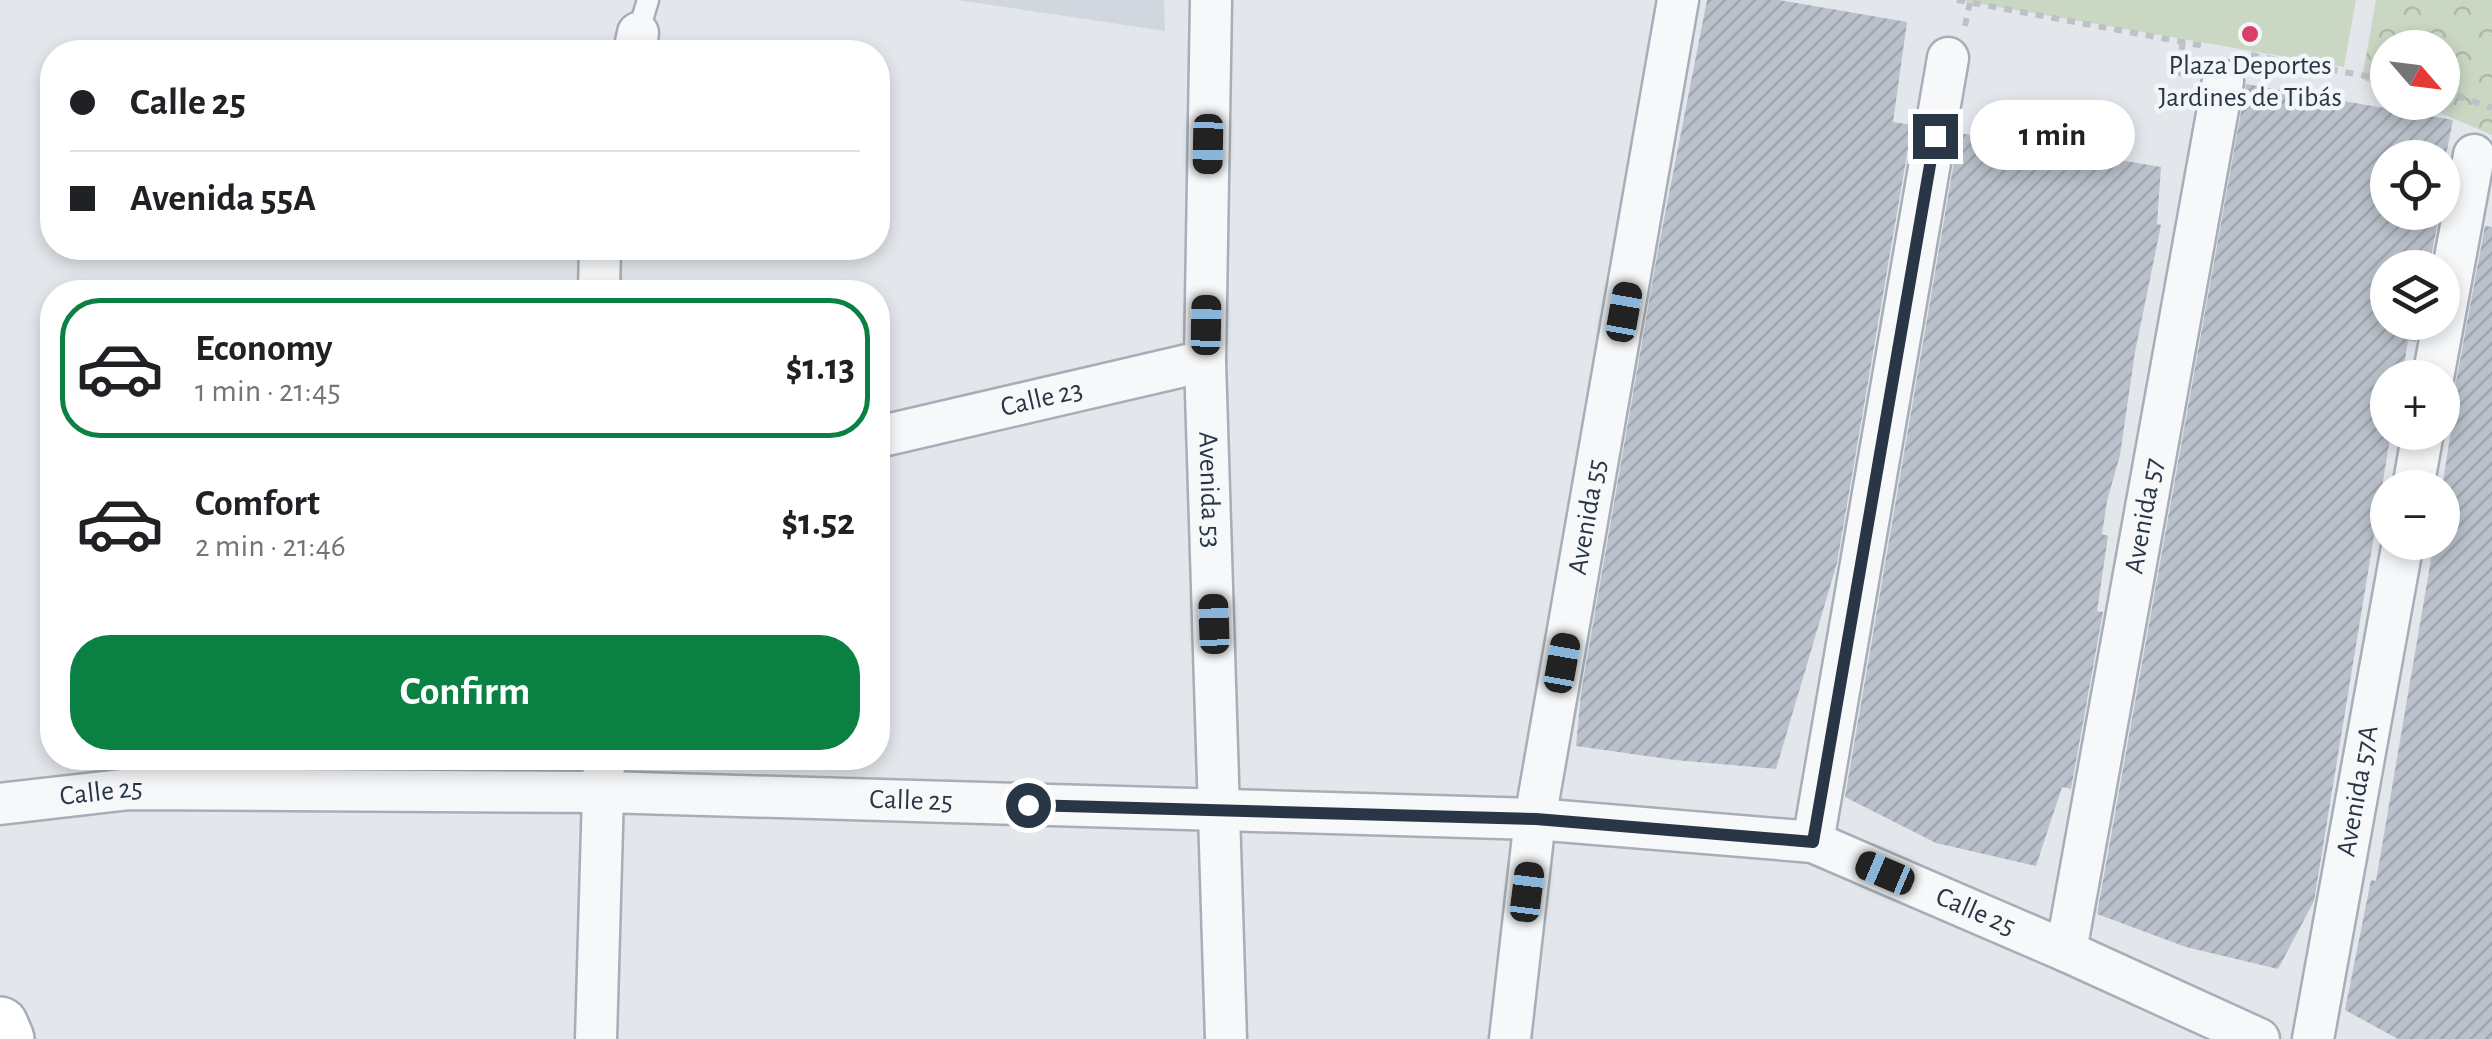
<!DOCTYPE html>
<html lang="en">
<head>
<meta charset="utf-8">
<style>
	:root { --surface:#fff; --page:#f6f6f6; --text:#202124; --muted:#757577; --line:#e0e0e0; --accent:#0b8043 }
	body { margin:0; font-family:"Alegreya Sans",sans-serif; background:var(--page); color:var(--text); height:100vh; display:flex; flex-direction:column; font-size:38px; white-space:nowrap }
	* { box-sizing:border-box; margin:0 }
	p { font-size:32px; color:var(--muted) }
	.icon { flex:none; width:55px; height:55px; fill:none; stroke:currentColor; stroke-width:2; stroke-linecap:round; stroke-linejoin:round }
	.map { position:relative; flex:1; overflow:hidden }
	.panel { position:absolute; left:40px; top:280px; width:850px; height:490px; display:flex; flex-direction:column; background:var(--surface); border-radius:40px; box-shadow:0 5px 15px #0003 }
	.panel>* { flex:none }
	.guide { position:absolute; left:40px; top:40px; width:850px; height:220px; border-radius:40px; box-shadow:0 5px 15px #0003; display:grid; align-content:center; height:220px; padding:0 30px; background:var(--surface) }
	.needle { width:65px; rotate:118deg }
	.tools { position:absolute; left:2370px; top:30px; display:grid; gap:20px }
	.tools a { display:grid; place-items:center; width:90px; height:90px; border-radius:50%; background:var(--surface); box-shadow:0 5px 15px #0003; font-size:50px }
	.end { position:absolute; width:45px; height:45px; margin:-22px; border:12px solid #293646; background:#fff; box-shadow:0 0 0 5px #fff }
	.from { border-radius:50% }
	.bubble { position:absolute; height:70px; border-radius:35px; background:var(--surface); box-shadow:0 5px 15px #0003; font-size:32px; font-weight:700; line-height:70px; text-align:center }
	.car { position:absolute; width:30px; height:60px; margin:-30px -15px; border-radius:12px; box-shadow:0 0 8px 2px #0007; background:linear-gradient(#222 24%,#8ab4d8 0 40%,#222 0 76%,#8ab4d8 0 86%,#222 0) }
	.guide b { display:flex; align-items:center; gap:35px; height:95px; font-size:38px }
	.guide b+b { border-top:2px solid var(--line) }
	.guide i { width:25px; height:25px; background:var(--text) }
	ul { padding:18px 0 0; list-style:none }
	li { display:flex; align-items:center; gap:30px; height:140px; margin:0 20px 15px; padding:0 10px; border:5px solid transparent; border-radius:40px }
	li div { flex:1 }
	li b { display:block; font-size:38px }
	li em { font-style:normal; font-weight:700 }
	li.active { border-color:var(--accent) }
	li>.icon { width:90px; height:90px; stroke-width:1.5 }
	.cta { display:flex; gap:20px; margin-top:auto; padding:20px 30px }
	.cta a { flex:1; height:115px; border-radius:40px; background:var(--accent); color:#fff; font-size:40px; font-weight:700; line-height:115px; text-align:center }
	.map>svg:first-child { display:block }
	.built { fill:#d1d7de }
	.park { fill:url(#park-crowns) }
	.pitch { fill:#cad7c3 }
	.building { fill:url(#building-hatch) }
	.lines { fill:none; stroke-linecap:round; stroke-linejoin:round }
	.lane-casing { stroke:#a7aeb7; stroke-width:25 }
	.street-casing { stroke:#a7aeb7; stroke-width:45 }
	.secondary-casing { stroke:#a7aeb7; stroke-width:60 }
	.path { stroke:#bdc2c8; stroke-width:6; stroke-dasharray:8 8; stroke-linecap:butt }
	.lane { stroke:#f6f8fa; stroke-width:20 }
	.street { stroke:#f6f8fa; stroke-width:40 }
	.secondary { stroke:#fff; stroke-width:55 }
	.route { stroke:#293646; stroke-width:12 }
	.poi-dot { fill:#d94066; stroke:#f3f6f9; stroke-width:4 }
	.labels { text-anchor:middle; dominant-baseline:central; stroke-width:9; stroke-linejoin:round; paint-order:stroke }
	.poi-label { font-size:28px; fill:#293646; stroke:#f3f6f9 }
	.street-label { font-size:28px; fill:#293646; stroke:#f3f6f9 }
</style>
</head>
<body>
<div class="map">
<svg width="2492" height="1039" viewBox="0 0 2492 1039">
	<defs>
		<pattern id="park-crowns" width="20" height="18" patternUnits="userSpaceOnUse" patternTransform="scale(2.5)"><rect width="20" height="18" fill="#cad7c3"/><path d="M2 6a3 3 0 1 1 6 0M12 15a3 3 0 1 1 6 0" fill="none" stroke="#aeb9a9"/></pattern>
		<pattern id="building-hatch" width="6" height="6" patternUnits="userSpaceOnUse" patternTransform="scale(2.5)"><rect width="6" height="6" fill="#bac1ca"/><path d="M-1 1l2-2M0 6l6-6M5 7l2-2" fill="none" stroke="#a0a6af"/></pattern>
	</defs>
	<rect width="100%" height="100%" fill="#e3e7ec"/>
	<path class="built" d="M957 0H1164L1165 31Z"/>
	<path class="park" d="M2376 0H2492V135L2417 103 2442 102V48H2388L2387 90 2362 79Z"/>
	<path class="pitch" d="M1958 0H2356L2344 67Z"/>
	<g class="building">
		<path d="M1707 0H1779L1907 22 1893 122 1912 125 1837 563 1776 769 1675 760 1576 746 1581 693 1658 250Z"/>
		<path d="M2246 84 2453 120 2442 175V158H2388V212H2435L2434 220H2438L2429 268H2388V322H2419L2416 342 2408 341 2402 378H2388V432H2391L2314 901 2278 969 2186 947 2097 914Z"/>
		<path d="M1959 133 2161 167 2157 224 2161 225 2135 352 2120 455 2107 501 2102 534 2108 536 2097 611 2103 612 2071 789 2062 787 2036 866 1936 843 1845 797Z"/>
		<path d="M2485 226 2492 227V1039H2398L2345 1010 2371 880 2376 881 2434 542H2442V488L2456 399 2446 397 2456 382Z"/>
	</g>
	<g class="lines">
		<g class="lane-casing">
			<path id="lane" d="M638 33 648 0"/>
		</g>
		<g class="street-casing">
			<g id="street">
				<path id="s1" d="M1211 0 1205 361 1226 1039"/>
				<path d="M634 52 638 33"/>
				<path d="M599 292 600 248"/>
				<path d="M2433 378 2474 155"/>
				<path id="s2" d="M878 437 1205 361"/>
				<path d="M2413 488 2423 432"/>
				<path id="s3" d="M0 804 130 789 604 792 1535 819 1813 842 2066 951 2259 1039"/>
				<path d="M1813 842 1948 58"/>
				<path id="s4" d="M2066 951 2223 81"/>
				<path d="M596 1039 604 758"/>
				<path id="s5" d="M1510 1039 1535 819 1678 0"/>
				<path id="s6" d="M2313 1039 2403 542"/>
			</g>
		</g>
		<g class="secondary-casing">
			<path id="secondary" d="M0 1025 6 1039"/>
		</g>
		<g class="path">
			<path d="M1957 0 2204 46"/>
			<path d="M1965 26 1970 2"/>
			<path d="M2183 42 2177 72 2184 74"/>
			<path d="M2251 55 2388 80"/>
			<path d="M2442 90 2492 108"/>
		</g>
		<use href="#lane" class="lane"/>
		<use href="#street" class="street"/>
		<use href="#secondary" class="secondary"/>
	</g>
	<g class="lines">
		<path class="route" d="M1028 805 1536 819 1813 842 1935 136"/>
	</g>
	<circle class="poi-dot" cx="2250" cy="34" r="10"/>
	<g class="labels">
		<g class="poi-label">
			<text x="2250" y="66">Plaza Deportes<tspan x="2250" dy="32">Jardines de Tibás</tspan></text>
		</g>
		<g class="street-label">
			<text stroke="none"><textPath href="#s2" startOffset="168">Calle 23</textPath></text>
			<text stroke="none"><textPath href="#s1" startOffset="490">Avenida 53</textPath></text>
			<text stroke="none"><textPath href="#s4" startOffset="442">Avenida 57</textPath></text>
			<text stroke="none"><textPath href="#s5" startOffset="528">Avenida 55</textPath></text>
			<text stroke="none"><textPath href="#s6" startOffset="252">Avenida 57A</textPath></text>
			<text stroke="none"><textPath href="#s3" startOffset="102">Calle 25</textPath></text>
			<text stroke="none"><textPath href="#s3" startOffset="912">Calle 25</textPath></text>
			<text stroke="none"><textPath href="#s3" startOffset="1992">Calle 25</textPath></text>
		</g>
	</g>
</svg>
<div class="tools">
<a><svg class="needle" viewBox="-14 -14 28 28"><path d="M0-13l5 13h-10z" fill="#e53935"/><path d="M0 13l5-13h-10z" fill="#757577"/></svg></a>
<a><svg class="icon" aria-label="locate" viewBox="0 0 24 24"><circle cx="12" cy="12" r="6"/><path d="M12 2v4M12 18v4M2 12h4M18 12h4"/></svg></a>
<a><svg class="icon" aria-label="layers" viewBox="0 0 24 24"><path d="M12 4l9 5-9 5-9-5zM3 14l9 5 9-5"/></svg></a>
<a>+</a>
<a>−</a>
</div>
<i class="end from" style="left:1028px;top:805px"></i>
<i class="end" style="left:1935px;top:136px"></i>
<div class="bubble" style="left:1970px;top:100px;width:165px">1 min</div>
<i class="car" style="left:1208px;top:144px;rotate:181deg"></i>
<i class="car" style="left:1624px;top:312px;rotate:10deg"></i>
<i class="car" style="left:1206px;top:325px;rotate:1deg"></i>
<i class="car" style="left:1214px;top:624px;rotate:358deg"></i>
<i class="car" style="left:1562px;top:663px;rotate:10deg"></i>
<i class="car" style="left:1885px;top:873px;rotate:293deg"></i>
<i class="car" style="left:1527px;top:892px;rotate:7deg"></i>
<div class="guide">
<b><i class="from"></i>Calle 25</b>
<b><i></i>Avenida 55A</b>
</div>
<section class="panel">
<ul>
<li class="active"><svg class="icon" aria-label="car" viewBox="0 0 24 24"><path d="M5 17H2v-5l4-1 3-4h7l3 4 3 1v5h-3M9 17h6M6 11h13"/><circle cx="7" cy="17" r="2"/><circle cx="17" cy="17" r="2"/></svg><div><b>Economy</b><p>1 min · 21:45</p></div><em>$1.13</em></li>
<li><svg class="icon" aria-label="car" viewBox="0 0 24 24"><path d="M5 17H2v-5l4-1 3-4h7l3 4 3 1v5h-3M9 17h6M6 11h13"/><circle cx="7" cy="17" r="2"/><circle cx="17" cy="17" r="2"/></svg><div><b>Comfort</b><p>2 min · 21:46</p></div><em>$1.52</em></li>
</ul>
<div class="cta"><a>Confirm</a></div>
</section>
</div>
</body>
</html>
